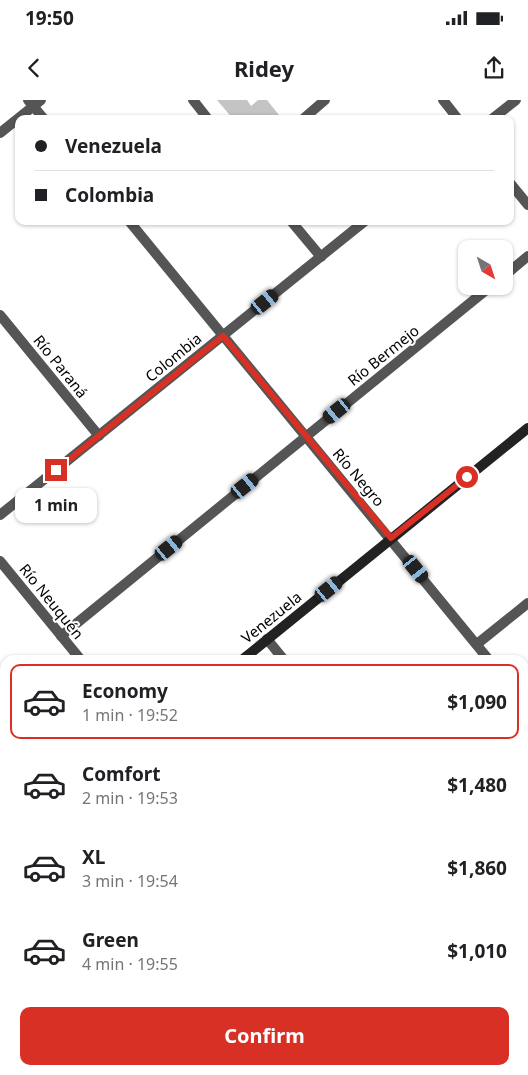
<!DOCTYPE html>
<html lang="en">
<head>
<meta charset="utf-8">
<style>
	:root { --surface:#fff; --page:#f2f2f2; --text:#202124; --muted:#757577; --line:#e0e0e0; --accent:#d93025 }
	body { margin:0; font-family:"Noto Sans",sans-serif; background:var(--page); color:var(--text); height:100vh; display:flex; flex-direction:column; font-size:19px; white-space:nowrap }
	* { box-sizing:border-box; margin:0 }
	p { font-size:16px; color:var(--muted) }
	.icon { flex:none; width:28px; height:28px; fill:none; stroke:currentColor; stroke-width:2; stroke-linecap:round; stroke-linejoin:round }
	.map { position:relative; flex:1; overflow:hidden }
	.side { position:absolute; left:0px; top:555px; width:529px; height:420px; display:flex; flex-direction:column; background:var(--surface); border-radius:15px 15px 0 0; box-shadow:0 1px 4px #0004 }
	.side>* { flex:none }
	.guide { position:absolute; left:15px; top:15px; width:499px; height:110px; border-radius:10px; box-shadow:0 1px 4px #0004; display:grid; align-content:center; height:110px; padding:0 20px; background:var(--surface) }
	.needle { width:32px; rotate:141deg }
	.tools { position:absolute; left:458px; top:140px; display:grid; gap:10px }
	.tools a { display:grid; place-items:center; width:55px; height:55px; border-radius:10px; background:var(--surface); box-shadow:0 1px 4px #0004; font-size:25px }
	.end { position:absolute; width:22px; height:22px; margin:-11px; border:6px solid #d93025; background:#fff; box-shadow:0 0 0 2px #fff }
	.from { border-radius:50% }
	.bubble { position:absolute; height:35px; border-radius:10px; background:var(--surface); box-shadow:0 1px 4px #0004; font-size:16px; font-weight:700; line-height:35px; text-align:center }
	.car { position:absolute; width:15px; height:30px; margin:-15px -8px; border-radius:6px; box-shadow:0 0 4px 1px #0007; background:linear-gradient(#222 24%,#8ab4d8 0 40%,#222 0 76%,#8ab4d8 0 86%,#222 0) }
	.guide b { display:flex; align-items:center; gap:18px; height:48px; font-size:19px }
	.guide b+b { border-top:1px solid var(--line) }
	.guide i { width:12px; height:12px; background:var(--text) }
	ul { padding:9px 0 0; list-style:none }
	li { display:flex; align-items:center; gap:15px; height:75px; margin:0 10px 8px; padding:0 10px; border:2px solid transparent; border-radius:10px }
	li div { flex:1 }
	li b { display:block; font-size:19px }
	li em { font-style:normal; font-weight:700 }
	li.active { border-color:var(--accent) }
	li>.icon { width:45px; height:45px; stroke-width:1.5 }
	.button { display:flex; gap:10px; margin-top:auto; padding:10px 20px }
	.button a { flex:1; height:58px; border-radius:10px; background:var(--accent); color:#fff; font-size:20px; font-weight:700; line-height:58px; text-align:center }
	.status { display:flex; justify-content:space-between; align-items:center; height:35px; padding:0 25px; background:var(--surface); direction:ltr }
	.status svg { height:14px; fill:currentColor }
	header { display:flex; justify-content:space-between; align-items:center; height:65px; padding:0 20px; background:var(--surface); font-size:22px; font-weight:700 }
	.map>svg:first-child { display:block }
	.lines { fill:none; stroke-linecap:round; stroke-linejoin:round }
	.stream { stroke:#a3a3a3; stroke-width:4.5 }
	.building { fill:#c4c4c4 }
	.primary-casing { stroke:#dbdbdb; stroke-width:15 }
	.minor { stroke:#555; stroke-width:10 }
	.secondary { stroke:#222; stroke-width:10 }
	.primary { stroke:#000; stroke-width:12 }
	.route { stroke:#d93025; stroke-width:6 }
	.labels { text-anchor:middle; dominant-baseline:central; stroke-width:4; stroke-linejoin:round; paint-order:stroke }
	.street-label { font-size:15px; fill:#000; stroke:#fff }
</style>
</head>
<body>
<div class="status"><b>19:50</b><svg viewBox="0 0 49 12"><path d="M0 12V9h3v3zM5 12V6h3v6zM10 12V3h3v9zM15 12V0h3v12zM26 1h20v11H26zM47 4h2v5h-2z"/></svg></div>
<header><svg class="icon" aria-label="back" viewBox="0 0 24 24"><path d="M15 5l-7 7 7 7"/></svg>Ridey<svg class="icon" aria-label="share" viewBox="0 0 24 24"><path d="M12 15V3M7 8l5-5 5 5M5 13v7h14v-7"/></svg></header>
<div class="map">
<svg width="528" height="975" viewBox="0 0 528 975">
	<rect width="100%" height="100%" fill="#fff"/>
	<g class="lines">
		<g class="stream">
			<path d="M0 959 5 965"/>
			<path d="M9 970 13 975"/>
		</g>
	</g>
	<path class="building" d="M217 0H247L251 6 258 0H267L279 15 274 19H233Z"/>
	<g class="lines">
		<g class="primary-casing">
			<g id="primary">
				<path d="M0 929 5 935"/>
				<path d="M33 970 37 975"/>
			</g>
		</g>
		<g class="minor">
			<path d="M28 0 44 19"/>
			<path d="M193 0 208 19"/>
			<path d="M443 0 458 19"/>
			<path d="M303 19 325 0"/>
			<path d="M492 19 516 0"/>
			<path d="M0 33 41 0"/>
			<path d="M510 83 528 105"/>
			<path d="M129 121 489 560"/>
			<path d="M291 121 321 157"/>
			<path d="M504 176 528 156"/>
			<path d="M0 215 99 336"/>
			<path d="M0 415 365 121"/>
			<path d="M0 461 81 560"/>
			<path d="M61 536 491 186"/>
			<path d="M267 539 284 560"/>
			<path d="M477 544 528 503"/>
			<path d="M524 603 528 608"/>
			<path d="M524 680 528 677"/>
			<path d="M0 705 5 712"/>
			<path d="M524 854 528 859"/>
			<path d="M0 924 5 920"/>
			<path d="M413 970 418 975"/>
			<path d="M162 975 169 970"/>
			<path d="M382 975 388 970"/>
		</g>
		<g class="secondary">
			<path d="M242 560 528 328"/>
			<path d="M0 756 5 752"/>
		</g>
		<use href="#primary" class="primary"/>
	</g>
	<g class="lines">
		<path class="route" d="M56 370 223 236 391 438 467 377"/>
	</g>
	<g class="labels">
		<g class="street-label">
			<text transform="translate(383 255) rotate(-39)">Río Bermejo</text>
			<text transform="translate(173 257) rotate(-39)">Colombia</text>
			<text transform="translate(61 266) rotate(51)">Río Paraná</text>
			<text transform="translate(359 377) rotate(50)">Río Negro</text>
			<text transform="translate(52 501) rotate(51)">Río Neuquén</text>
			<text transform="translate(271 517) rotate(-39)">Venezuela</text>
		</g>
	</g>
</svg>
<div class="tools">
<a><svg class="needle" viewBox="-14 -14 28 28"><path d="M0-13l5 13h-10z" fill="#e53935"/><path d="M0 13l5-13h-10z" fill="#757577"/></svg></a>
</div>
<i class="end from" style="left:467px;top:377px"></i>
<i class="end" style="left:56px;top:370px"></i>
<div class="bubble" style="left:15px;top:388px;width:82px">1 min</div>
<i class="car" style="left:265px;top:202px;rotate:51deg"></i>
<i class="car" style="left:337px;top:311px;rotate:231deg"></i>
<i class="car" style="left:245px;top:386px;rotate:51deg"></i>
<i class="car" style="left:169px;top:448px;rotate:51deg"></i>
<i class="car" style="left:416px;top:469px;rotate:141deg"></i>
<i class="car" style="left:329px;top:489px;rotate:51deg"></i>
<div class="guide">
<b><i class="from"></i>Venezuela</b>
<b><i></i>Colombia</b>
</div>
<section class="side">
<ul>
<li class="active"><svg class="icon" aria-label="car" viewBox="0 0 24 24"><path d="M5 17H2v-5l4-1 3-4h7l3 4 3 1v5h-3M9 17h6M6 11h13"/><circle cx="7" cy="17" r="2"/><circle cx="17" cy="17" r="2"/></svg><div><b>Economy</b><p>1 min · 19:52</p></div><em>$1,090</em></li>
<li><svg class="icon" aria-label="car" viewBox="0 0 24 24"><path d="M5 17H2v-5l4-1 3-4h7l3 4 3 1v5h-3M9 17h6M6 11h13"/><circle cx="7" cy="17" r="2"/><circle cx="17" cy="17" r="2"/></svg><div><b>Comfort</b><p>2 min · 19:53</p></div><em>$1,480</em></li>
<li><svg class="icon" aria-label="car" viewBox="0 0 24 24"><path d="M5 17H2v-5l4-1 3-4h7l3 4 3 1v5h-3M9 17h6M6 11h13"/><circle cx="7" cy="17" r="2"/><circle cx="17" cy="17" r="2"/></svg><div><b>XL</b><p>3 min · 19:54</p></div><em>$1,860</em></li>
<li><svg class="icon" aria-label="car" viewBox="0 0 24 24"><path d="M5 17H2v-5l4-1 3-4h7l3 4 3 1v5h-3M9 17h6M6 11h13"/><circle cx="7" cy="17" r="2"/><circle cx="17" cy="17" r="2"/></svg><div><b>Green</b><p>4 min · 19:55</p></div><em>$1,010</em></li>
</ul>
<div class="button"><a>Confirm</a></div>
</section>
</div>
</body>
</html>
